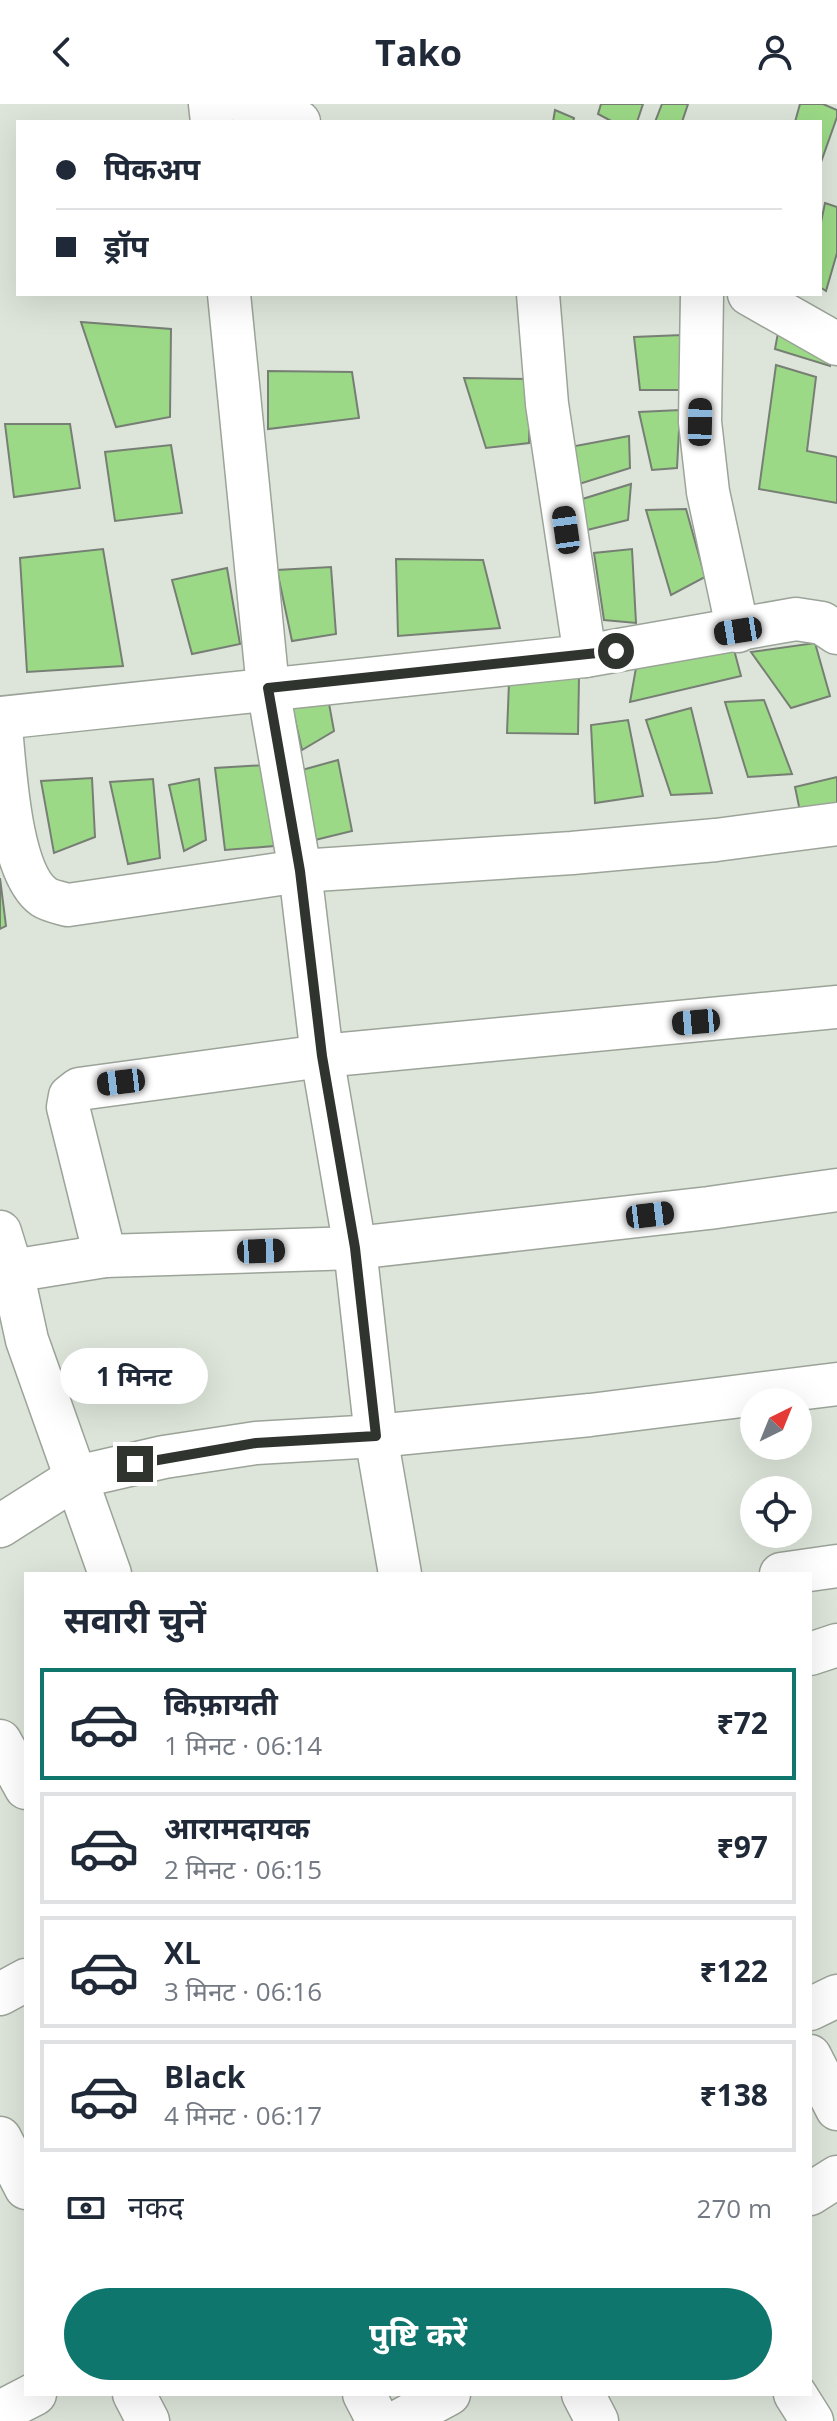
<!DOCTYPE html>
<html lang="hi">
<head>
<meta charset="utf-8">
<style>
	:root { --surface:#fff; --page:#f6f6f7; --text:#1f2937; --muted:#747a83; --line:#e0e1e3; --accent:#0f766e }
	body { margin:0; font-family:"Open Sans","Noto Sans Devanagari",sans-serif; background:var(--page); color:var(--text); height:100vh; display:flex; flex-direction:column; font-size:30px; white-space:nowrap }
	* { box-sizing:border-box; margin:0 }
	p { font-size:26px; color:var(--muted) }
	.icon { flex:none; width:44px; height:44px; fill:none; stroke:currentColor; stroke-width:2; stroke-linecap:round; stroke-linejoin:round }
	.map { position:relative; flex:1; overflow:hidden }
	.sheet { position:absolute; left:24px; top:1468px; width:788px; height:824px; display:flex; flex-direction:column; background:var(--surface); border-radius:0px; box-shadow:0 8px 32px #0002 }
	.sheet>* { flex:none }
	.guide { position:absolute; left:16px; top:16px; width:806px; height:176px; border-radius:0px; box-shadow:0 8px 32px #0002; display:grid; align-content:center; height:176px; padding:0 40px; background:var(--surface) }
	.needle { width:52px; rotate:43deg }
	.fabs { position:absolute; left:740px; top:1284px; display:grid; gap:16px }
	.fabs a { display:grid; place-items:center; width:72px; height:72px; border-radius:50%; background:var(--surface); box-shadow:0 8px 32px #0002; font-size:40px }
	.end { position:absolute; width:36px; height:36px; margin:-18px; border:10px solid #30342f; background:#fff; box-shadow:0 0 0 4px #fff }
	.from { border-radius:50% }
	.bubble { position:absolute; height:56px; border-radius:28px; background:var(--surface); box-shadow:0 8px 32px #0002; font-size:26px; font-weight:700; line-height:56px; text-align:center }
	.car { position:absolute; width:24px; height:48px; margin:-24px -12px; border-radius:10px; box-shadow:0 0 6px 2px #0007; background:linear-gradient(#222 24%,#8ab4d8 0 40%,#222 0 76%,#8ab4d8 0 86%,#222 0) }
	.guide b { display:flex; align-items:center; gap:28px; height:76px; font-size:30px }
	.guide b+b { border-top:2px solid var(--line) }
	.guide i { width:20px; height:20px; background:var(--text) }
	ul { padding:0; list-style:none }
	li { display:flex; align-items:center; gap:24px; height:112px; margin:0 16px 12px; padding:0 24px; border:4px solid var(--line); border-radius:0px }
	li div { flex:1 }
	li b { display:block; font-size:30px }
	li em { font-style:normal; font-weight:700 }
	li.selected { border-color:var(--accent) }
	li>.icon { width:72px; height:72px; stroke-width:1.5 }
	h2 { padding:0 40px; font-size:36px; line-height:96px }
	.pay { display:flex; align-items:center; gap:20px; height:88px; padding:0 40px; font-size:30px }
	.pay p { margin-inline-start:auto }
	.action { display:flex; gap:16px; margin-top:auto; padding:16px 40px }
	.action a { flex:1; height:92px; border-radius:48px; background:var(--accent); color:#fff; font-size:32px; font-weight:700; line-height:92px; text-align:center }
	header { display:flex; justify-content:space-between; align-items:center; height:104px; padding:0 40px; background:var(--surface); font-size:36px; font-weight:700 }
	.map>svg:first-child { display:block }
	.building { fill:#9bd986; stroke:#777f75; stroke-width:2 }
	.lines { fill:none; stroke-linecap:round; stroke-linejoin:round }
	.street-casing { stroke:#9ca499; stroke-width:45 }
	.street { stroke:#fff; stroke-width:42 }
	.route { stroke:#30342f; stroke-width:10 }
</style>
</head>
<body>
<header><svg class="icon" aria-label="back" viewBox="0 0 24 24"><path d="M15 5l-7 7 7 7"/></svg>Tako<svg class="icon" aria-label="person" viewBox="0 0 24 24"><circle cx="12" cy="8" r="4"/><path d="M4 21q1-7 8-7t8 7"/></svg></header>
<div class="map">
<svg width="837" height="2317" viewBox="0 0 837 2317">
	<rect width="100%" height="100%" fill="#dde5da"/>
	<g class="building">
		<path d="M601 0H643L637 18H613L598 10Z"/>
		<path d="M662 0H688L682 18H655Z"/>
		<path d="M800 0H823L837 6V13L820 61V18H795Z"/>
		<path d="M555 6 574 14 573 18H553Z"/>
		<path d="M825 99 837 103V149L826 187 820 183V123Z"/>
		<path d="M81 218 171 225 170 313 116 323Z"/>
		<path d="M780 218 832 245 830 262 775 245Z"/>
		<path d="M682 231 679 286H640L634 233Z"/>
		<path d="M776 261 816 273 807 347 837 353V399L759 385Z"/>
		<path d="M268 267 352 268 359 314 268 325Z"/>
		<path d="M464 274 530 275 529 339 486 344Z"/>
		<path d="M680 306 677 364 652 366 639 308Z"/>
		<path d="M5 320H70L80 384 14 393Z"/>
		<path d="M629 332 630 364 576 381 570 343Z"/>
		<path d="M171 341 182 409 115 417 105 348Z"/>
		<path d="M631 380 628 416 587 426 576 397Z"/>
		<path d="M686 405 705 473 671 491 646 406Z"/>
		<path d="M103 445 123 562 27 568 20 454Z"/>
		<path d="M632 445 636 519 604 516 594 449Z"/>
		<path d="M396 455 483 456 500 524 398 532Z"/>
		<path d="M331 463 336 530 292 537 277 466Z"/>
		<path d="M227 464 240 540 192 550 172 476Z"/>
		<path d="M815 539 830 592 791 604 751 548Z"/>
		<path d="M733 542 741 572 630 598 637 558Z"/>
		<path d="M579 573 578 630 507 629 509 578Z"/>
		<path d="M290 594H328L334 627 302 646Z"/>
		<path d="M764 596 792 670 748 673 725 598Z"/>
		<path d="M691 604 712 689 671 691 646 616Z"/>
		<path d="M628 616 643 692 595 699 591 621Z"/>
		<path d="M338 656 352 727 315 736 302 666Z"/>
		<path d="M266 661 274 742 225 746 215 664Z"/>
		<path d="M837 673V706L801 712 795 683Z"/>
		<path d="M92 674 95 733 54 749 41 677Z"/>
		<path d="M153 675 160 754 128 760 110 678Z"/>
		<path d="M199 675 206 736 184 747 169 681Z"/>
		<path d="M0 774 6 822 0 825Z"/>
	</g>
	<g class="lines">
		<g class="street-casing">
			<g id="street">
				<path d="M210 0 212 18"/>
				<path d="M247 0 299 18"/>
				<path d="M229 190 268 584 300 767 322 952 355 1144 376 1332 400 1470"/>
				<path d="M538 190 547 300 585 552"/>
				<path d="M702 190 700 318 708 388 738 527"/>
				<path d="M749 190 837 240"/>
				<path d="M0 614C5 657 8 768 44 793 50 797 61 799 68 801L300 767 572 749 716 736 837 720"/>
				<path d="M0 614 585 552 796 515 822 519 837 529"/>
				<path d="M0 1128 12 1167 27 1236 110 1470"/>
				<path d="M105 1152 68 1003 70 992 79 985 322 952 837 903"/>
				<path d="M12 1167 105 1152 355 1144 709 1104 837 1086"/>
				<path d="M0 1422 77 1373 164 1353 256 1339 376 1332 590 1311 837 1280"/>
				<path d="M781 1470 837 1462"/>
				<path d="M810 1550 837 1541"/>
				<path d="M0 1637 26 1684"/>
				<path d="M0 1890 26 1876"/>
				<path d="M810 1905 837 1892"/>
				<path d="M810 1952 837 2005"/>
				<path d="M0 2034 26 2084"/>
				<path d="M810 2090 837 2073"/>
				<path d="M134 2290 148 2317"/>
				<path d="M364 2290 378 2317"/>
				<path d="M583 2290 597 2317"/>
				<path d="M795 2290 812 2317"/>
				<path d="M0 2308 35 2290"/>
				<path d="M399 2317 449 2290"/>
			</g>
		</g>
		<use href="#street" class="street"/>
	</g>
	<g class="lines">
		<path class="route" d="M135 1360 256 1339 376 1332 355 1144 322 952 300 767 268 584 616 547"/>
	</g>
</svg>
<div class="fabs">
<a><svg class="needle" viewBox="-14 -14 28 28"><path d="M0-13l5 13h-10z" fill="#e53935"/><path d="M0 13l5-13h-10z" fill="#747a83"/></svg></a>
<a><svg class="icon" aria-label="locate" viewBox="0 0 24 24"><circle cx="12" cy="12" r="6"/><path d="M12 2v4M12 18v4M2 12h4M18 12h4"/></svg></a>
</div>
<i class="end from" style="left:616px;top:547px"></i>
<i class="end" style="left:135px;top:1360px"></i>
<div class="bubble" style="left:60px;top:1244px;width:148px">1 मिनट</div>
<i class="car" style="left:700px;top:318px;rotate:1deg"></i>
<i class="car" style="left:566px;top:426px;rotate:352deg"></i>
<i class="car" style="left:738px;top:527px;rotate:261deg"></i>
<i class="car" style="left:696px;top:918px;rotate:265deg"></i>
<i class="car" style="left:121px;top:978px;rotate:263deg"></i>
<i class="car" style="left:650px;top:1111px;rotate:83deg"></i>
<i class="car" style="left:261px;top:1147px;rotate:88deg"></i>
<div class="guide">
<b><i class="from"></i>पिकअप</b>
<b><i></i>ड्रॉप</b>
</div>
<section class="sheet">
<h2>सवारी चुनें</h2>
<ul>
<li class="selected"><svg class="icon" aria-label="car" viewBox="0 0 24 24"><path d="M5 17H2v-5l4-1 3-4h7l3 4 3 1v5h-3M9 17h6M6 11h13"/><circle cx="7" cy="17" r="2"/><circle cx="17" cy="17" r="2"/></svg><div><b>किफ़ायती</b><p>1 मिनट · 06:14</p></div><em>₹72</em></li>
<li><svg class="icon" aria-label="car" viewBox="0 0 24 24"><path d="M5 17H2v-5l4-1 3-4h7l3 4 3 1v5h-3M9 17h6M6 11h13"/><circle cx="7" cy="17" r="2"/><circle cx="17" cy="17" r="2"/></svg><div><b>आरामदायक</b><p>2 मिनट · 06:15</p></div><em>₹97</em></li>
<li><svg class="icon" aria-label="car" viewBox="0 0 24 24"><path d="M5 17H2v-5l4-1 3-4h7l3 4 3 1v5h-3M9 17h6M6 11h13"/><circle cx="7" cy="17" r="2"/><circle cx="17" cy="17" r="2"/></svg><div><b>XL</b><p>3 मिनट · 06:16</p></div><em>₹122</em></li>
<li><svg class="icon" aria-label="car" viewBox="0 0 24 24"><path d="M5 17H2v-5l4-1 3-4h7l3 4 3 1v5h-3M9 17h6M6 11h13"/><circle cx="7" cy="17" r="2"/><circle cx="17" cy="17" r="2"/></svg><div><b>Black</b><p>4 मिनट · 06:17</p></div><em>₹138</em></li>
</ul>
<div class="pay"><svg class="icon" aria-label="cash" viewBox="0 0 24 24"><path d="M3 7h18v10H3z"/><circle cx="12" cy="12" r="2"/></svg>नकद<p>270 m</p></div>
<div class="action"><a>पुष्टि करें</a></div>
</section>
</div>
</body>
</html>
